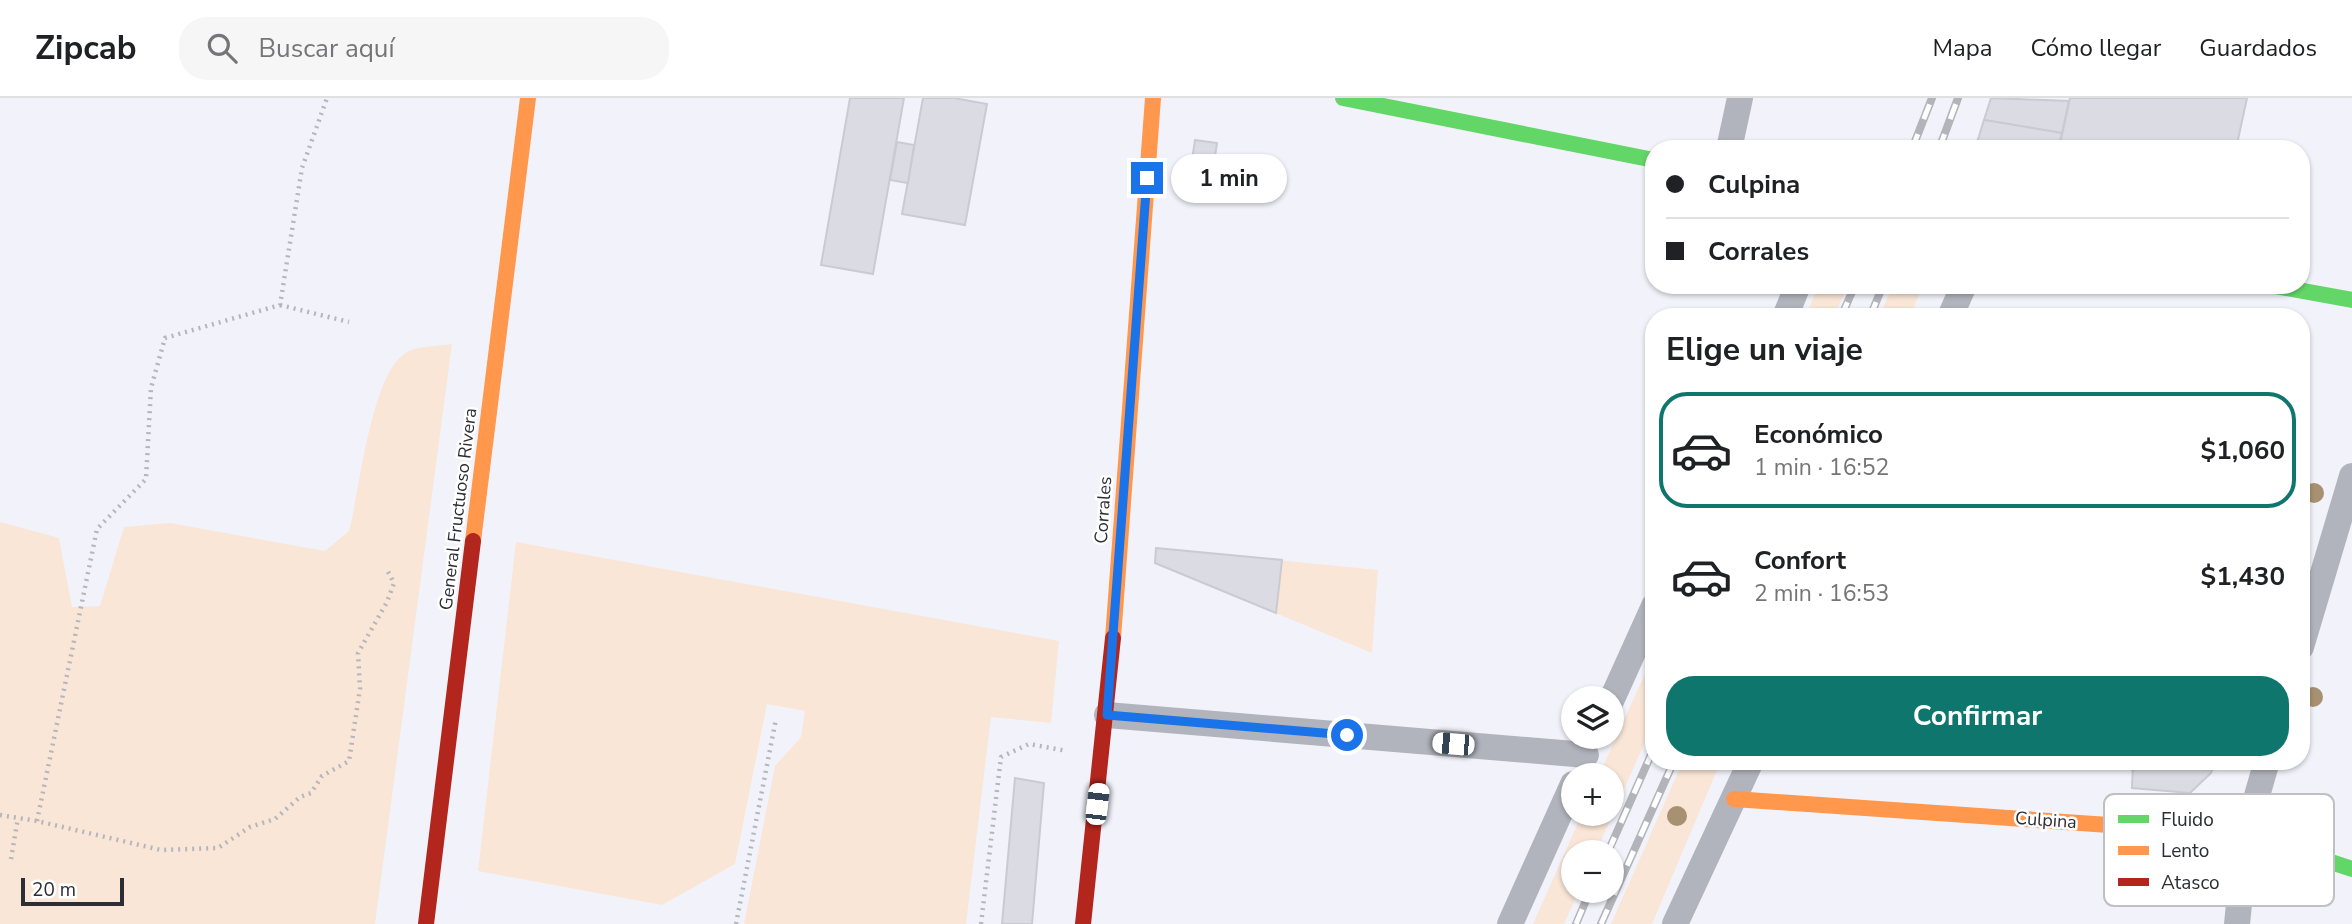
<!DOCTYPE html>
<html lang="es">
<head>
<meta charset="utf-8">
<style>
	:root { --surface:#fff; --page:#f6f6f6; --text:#202124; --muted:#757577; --line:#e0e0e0; --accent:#0f766e }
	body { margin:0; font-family:"Nunito Sans",sans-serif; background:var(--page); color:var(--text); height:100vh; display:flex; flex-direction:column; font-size:26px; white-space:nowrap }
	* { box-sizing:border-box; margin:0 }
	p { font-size:23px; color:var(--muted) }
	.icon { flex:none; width:38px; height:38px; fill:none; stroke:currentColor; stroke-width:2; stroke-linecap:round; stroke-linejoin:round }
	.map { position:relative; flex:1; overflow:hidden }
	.sheet { position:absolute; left:1645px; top:210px; width:665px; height:462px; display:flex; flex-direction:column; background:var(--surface); border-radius:28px; box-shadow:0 2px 5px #0004 }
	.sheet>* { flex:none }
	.top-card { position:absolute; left:1645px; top:42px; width:665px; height:154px; border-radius:28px; box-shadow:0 2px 5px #0004; display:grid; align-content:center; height:154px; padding:0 21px; background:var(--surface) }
	.fabs { position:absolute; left:1561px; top:588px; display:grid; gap:14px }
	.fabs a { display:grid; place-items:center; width:63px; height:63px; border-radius:50%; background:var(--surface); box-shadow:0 2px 5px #0004; font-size:35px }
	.scale { position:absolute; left:21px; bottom:18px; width:103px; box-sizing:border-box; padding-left:7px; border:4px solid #2d2e35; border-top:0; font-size:19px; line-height:24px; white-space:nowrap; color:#2d2e35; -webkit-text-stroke:5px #fff; paint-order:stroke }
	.end { position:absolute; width:32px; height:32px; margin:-16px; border:9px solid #1a73e8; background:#fff; box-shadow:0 0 0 4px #fff }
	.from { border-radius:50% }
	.bubble { position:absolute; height:49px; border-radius:24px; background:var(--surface); box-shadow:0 2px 5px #0004; font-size:23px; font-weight:700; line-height:49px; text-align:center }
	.car { position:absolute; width:21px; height:42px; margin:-21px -10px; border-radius:9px; box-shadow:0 0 5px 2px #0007; background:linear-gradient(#fff 24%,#345 0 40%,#fff 0 76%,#345 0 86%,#fff 0) }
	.top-card b { display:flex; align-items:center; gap:24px; height:66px; font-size:26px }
	.top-card b+b { border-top:2px solid var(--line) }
	.top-card i { width:18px; height:18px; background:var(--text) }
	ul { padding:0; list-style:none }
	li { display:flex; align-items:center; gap:21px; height:116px; margin:0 14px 10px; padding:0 7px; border:4px solid transparent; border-radius:28px }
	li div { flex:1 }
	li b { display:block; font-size:26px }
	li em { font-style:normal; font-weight:700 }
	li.current { border-color:var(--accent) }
	li>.icon { width:63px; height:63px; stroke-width:1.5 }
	h2 { padding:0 21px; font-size:32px; line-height:84px }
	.cta { display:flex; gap:14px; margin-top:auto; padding:14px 21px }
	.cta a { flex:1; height:80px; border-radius:28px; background:var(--accent); color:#fff; font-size:28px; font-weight:700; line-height:80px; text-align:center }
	header { display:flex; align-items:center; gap:42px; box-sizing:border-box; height:98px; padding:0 35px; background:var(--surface); border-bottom:2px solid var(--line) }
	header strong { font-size:33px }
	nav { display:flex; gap:38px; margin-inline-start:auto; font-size:24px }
	.search { width:490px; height:63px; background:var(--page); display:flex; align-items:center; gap:18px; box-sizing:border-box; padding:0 24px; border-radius:28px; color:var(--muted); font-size:26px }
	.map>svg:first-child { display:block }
	.green { fill:#f9e6d7 }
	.building { fill:#dbdce3; stroke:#cacbd2; stroke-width:2 }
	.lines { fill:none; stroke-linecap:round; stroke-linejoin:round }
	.path { stroke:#b5b6bc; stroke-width:4.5; stroke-dasharray:2 5; stroke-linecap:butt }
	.street { stroke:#b2b4bd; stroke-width:26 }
	.fast { stroke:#63d668; stroke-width:16 }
	.slow { stroke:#ff974d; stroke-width:16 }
	.jam { stroke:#b3261e; stroke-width:16 }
	.rail-casing { stroke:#b3b4ba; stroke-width:8 }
	.rail { stroke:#fff; stroke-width:5; stroke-dasharray:16; stroke-linecap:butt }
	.tree { fill:#a89170 }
	.route { stroke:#1a73e8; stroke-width:9 }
	.labels { text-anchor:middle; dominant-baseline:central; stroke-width:5; stroke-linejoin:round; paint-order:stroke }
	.street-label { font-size:18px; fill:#2d2e35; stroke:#fff }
	.key { fill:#fff; stroke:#c0c0c2; stroke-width:2 }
	.key-label { font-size:19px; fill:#2d2e35 }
</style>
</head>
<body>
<header>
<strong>Zipcab</strong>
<div class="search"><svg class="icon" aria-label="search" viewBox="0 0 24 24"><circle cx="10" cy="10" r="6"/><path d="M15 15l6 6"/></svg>Buscar aquí</div>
<nav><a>Mapa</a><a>Cómo llegar</a><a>Guardados</a></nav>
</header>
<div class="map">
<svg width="2352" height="826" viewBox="0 0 2352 826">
	<rect width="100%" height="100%" fill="#f2f3fa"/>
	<g class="green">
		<path d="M1819 187H1848L1834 219H1805Z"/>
		<path d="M1893 187H1910L1921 192 1910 219H1879Z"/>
		<path d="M452 246 375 826H0V424L59 440 72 509 100 508 124 429 170 425 325 453 349 433C360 393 371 270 409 253 421 248 439 248 452 246Z"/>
		<path d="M516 444 1059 543 1051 625 991 619 966 826H744L775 668 801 639 805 613 767 606 735 766 662 807 478 773Z"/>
		<path d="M1156 450 1378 472 1372 555 1155 465Z"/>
		<path d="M1654 556V624L1596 754H1573V793H1579L1564 826H1533L1582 716H1612V677H1599Z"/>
		<path d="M1683 663H1721L1652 826H1611Z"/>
	</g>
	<g class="building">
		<path d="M850 0H904L873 176 821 167Z"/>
		<path d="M923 0H954L987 6 965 127 902 116Z"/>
		<path d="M1991 0 2069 3 2062 35 1984 22Z"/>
		<path d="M2070 0H2247L2236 51H2059Z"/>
		<path d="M1984 22 2062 35 2058 51H1975Z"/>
		<path d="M1195 42 1217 45 1209 99 1187 95Z"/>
		<path d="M897 44 914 47 908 85 890 82Z"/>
		<path d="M1156 450 1282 462 1276 515 1155 465Z"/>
		<path d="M2133 663H2215L2211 675 2190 695 2132 690Z"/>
		<path d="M1015 680 1044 685 1032 826H1002Z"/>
	</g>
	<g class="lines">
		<g class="path">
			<path d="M280 207 349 224"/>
			<path d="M0 717 37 723 161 752 218 750 250 729 275 721 300 699 311 695 322 678 349 663 360 591 358 555 387 504 394 485 386 470"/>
			<path d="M37 723 97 431 146 381 151 290 165 240 280 207 302 70 327 0"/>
			<path d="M11 761 18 720"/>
			<path d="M736 826 776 621"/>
			<path d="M981 826 1001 659 1029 646 1067 653"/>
		</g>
		<g class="street">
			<path d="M1729 51 1740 0"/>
			<path d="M1785 219 1798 187"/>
			<path d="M1950 219 1964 187"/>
			<path d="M2301 549 2352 378"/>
			<path d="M1612 601 1654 508"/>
			<path d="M1107 617 1586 657"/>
			<path d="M1510 826 1573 686"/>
			<path d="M1675 826 1751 663"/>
			<path d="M2237 826 2246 736 2267 663"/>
		</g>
		<g class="fast">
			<path d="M1343 0 1654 62"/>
			<path d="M2270 187 2352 202"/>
			<path d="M2109 727 2246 736 2352 771"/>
		</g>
		<g class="slow">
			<path d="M473 443 528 0"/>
			<path d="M1113 540 1153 0"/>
			<path d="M1734 701 2109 727"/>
		</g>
		<g class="jam">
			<path d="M426 826 473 443"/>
			<path d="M1083 826 1113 540"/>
		</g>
		<g class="rail-casing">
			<g id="rail">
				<path d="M1912 51 1932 0"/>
				<path d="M1939 51 1958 0"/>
				<path d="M1841 219 1855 187"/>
				<path d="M1870 219 1883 187"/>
				<path d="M1608 754 1654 650"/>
				<path d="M1576 826 1590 793"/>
				<path d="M1601 826 1674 663"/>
			</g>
		</g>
		<use href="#rail" class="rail"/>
	</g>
	<g class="tree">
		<circle cx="2314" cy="395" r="10"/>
		<circle cx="2313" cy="599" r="10"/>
		<circle cx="1677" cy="718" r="10"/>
	</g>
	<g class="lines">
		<path class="route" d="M1147 80 1107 617 1347 637"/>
	</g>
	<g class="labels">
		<g class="street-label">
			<text transform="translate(458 411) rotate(-83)">General Fructuoso Rivera</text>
			<text transform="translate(1103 412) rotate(-86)">Corrales</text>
			<text transform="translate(2046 722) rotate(4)">Culpina</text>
		</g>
	</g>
	<rect x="2104" y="696" width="230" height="112" rx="10" class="key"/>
	<rect x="2118" y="717" width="31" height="8" fill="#63d668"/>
	<rect x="2118" y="748" width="31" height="9" fill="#ff974d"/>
	<rect x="2118" y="780" width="31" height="8" fill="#b3261e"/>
	<g class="key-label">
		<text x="2161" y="728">Fluido</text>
		<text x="2161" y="759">Lento</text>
		<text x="2161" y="791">Atasco</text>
	</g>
</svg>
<div class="fabs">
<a><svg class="icon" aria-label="layers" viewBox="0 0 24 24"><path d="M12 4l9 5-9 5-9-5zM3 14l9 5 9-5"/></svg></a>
<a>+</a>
<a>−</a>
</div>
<div class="scale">20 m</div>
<i class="end from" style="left:1347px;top:637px"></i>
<i class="end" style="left:1147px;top:80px"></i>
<div class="bubble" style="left:1171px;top:56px;width:116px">1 min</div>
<i class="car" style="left:1453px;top:646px;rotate:275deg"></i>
<i class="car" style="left:1097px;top:706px;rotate:7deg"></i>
<div class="top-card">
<b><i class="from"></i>Culpina</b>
<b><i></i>Corrales</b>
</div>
<section class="sheet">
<h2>Elige un viaje</h2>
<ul>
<li class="current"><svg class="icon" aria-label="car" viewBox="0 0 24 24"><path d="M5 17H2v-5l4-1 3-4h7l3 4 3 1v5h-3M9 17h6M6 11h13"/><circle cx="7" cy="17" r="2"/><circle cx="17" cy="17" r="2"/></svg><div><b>Económico</b><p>1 min · 16:52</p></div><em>$1,060</em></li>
<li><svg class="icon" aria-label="car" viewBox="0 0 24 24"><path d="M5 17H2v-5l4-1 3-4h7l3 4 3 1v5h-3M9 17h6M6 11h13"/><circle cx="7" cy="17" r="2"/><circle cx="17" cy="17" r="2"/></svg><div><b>Confort</b><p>2 min · 16:53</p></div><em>$1,430</em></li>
</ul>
<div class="cta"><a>Confirmar</a></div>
</section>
</div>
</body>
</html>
